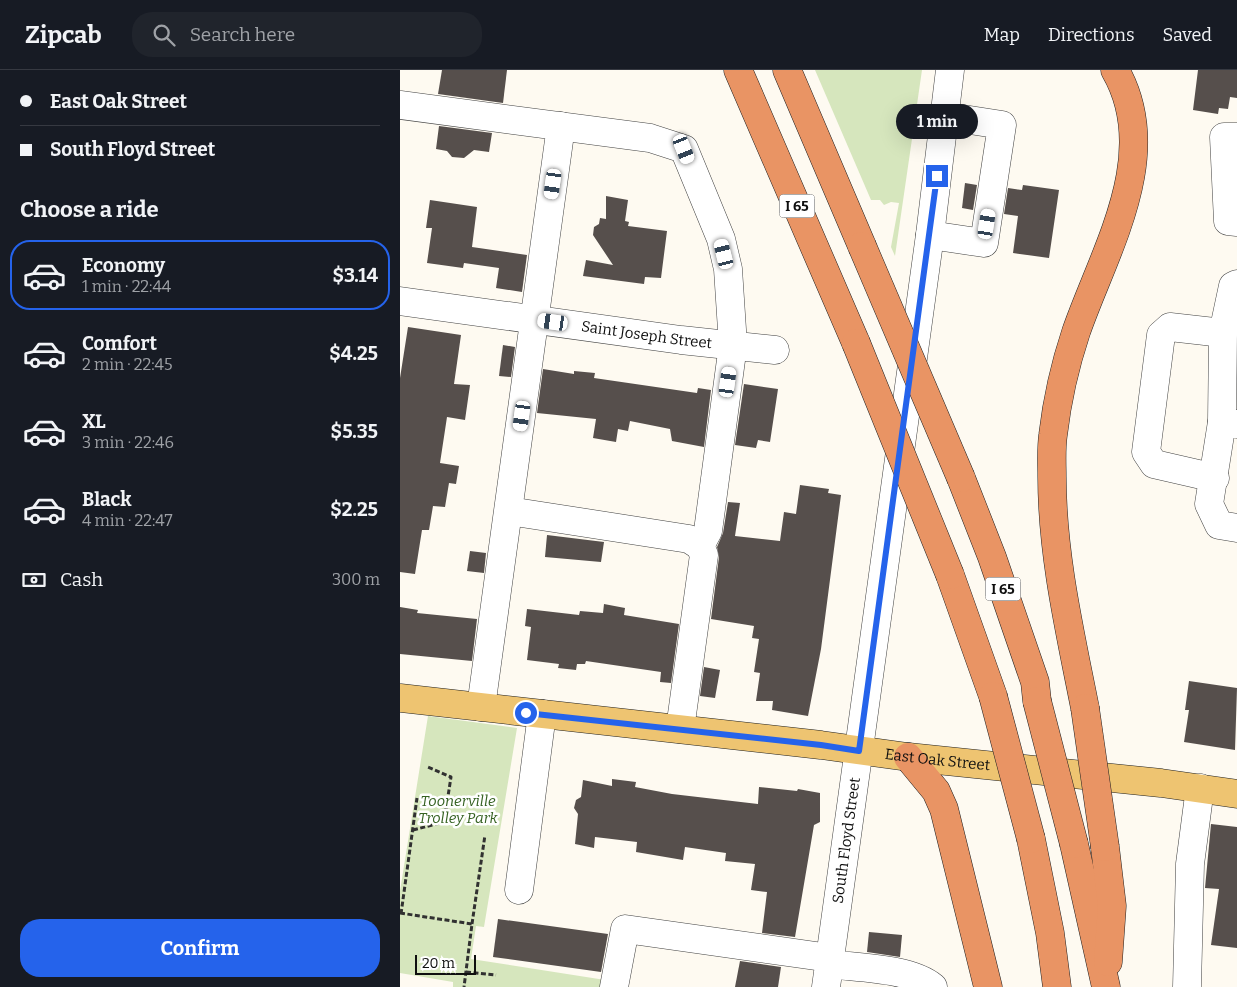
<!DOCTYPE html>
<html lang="en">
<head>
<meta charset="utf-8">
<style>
	:root { --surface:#171b24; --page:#20242c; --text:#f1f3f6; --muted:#9ea1a6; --line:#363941; --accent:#2563eb }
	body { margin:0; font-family:Bitter,serif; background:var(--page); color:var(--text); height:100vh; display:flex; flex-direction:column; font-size:19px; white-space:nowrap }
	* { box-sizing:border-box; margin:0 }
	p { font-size:16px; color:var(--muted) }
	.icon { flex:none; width:28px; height:28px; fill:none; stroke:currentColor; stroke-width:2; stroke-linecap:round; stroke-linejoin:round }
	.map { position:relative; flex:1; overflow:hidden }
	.drawer { display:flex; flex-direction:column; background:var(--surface); width:400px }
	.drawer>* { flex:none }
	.guide { display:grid; align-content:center; height:110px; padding:0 20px; background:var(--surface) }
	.scale { position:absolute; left:15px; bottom:12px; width:61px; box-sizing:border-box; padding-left:5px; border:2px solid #0f0f0f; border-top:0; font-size:14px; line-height:18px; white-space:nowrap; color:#0f0f0f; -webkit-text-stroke:4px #fff; paint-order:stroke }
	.end { position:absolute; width:22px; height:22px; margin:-11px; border:6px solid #2563eb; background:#fff; box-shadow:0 0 0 2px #fff }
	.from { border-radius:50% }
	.bubble { position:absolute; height:35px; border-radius:18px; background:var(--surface); box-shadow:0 5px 20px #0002; font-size:16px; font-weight:700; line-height:35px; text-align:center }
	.car { position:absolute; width:15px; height:30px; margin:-15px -8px; border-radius:6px; box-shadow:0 0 4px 1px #0007; background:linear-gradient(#fff 24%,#345 0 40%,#fff 0 76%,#345 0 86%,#fff 0) }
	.guide b { display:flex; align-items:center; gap:18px; height:48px; font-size:19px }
	.guide b+b { border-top:1px solid var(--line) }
	.guide i { width:12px; height:12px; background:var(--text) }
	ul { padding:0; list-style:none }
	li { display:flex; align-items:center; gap:15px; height:70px; margin:0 10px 8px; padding:0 10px; border:2px solid transparent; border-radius:20px }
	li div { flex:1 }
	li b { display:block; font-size:19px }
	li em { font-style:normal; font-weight:700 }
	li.on { border-color:var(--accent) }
	li>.icon { width:45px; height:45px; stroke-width:1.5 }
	h2 { padding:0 20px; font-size:22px; line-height:60px }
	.pay { display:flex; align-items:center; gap:12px; height:55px; padding:0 20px; font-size:19px }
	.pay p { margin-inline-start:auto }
	.cta { display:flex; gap:10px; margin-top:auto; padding:10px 20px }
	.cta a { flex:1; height:58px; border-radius:20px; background:var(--accent); color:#fff; font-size:20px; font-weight:700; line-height:58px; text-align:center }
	header { display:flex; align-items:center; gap:30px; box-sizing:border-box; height:70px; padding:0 25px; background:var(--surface); border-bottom:1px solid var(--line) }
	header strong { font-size:24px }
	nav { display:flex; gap:28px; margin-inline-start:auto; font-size:18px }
	.search { width:350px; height:45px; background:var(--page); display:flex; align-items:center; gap:12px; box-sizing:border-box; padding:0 18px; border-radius:20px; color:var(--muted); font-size:19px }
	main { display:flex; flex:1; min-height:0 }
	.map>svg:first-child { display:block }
	.green { fill:#d6e6bd }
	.building { fill:#564f4c }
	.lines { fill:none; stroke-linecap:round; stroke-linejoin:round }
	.minor-casing { stroke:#424242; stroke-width:29 }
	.major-casing { stroke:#202020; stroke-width:29 }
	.highway-casing { stroke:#202020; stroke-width:29 }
	.path { stroke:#313131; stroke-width:3; stroke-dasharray:5 2.5; stroke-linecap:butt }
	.minor { stroke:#fff; stroke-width:28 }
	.major { stroke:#eec471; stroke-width:28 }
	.highway { stroke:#e99464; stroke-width:28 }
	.highway-bridge-casing { stroke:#202020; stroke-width:29; stroke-linecap:butt }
	.highway-bridge { stroke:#e99464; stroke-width:28 }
	.route { stroke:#2563eb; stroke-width:6 }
	.labels { text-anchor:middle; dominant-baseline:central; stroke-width:5; stroke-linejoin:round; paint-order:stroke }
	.shield { fill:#fff; stroke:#575757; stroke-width:1 }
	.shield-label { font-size:14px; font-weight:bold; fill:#0f0f0f }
	.street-label { font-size:15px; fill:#0f0f0f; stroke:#fff }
	.park-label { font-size:15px; font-style:italic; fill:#366223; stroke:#fff }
</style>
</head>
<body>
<header>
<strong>Zipcab</strong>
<div class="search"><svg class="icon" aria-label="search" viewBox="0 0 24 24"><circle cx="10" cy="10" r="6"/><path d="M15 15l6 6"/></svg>Search here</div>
<nav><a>Map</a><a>Directions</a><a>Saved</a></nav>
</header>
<main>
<section class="drawer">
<div class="guide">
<b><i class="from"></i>East Oak Street</b>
<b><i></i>South Floyd Street</b>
</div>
<h2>Choose a ride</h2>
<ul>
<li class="on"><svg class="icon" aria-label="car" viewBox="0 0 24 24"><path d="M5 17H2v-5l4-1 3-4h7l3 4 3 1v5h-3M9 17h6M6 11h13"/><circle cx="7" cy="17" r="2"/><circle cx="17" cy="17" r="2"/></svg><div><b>Economy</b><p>1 min · 22:44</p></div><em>$3.14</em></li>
<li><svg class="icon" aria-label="car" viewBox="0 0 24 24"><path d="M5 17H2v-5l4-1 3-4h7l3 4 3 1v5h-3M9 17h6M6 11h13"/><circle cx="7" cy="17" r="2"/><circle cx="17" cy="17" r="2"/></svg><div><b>Comfort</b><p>2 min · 22:45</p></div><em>$4.25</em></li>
<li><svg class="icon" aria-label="car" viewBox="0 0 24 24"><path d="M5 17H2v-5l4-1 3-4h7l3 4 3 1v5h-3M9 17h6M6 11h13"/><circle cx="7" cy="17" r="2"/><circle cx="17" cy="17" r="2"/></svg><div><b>XL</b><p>3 min · 22:46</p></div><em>$5.35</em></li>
<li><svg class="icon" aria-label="car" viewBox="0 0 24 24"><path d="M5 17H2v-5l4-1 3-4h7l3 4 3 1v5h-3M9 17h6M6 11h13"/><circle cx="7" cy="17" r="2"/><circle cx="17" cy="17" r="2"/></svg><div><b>Black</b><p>4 min · 22:47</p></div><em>$2.25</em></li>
</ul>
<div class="pay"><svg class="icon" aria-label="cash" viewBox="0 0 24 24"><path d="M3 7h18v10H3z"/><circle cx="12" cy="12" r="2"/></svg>Cash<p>300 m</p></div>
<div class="cta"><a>Confirm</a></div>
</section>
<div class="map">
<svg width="837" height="917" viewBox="0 0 837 917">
	<rect width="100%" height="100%" fill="#fefaf1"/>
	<g class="green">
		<path d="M415 0H522L495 186 491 177 499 133 491 132 484 135 480 130H471Z"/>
		<path d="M28 646 117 658 84 857 76 856 71 889 218 912 217 917H53V912L0 903V821Z"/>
	</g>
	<g class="building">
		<path d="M42 0H107L103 33 38 24Z"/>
		<path d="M798 0H837V28L830 27 828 39 819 38 818 44 793 40Z"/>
		<path d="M39 56 92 63 89 82 74 80 64 88 52 87 47 81 36 79Z"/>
		<path d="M565 113 577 115 573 140 562 138Z"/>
		<path d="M623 115 659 120 649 188 613 183 618 146 604 144 608 118 622 120Z"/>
		<path d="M206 126 228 130 225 151 229 152 228 156 267 161 261 208 245 207 244 214 183 206 186 190 213 195 193 165 194 157 199 154 200 148 206 149Z"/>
		<path d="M30 130 77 137 72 177 127 185 122 222 96 218 99 198 64 193 63 198 27 193 32 158H26Z"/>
		<path d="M8 257 61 265 54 314 70 315 65 350 47 347 40 393 59 396 56 414 49 413 45 437 33 436 29 460H22L15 504 0 502V308Z"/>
		<path d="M103 275 115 277 111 307 99 306Z"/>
		<path d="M143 299 174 304V301L195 303 194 308 297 323 298 318 311 320 304 377 272 371 270 359 230 351 228 361 218 359 216 372 193 368 196 349 137 343Z"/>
		<path d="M344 314 378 319 370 372 358 370 356 378 335 375Z"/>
		<path d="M400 415 429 419 428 423 441 425 421 579 408 646 372 640 373 631H356L360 603 354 602 359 569 352 568 354 556 311 549 319 487 317 477 323 463 328 432 340 433 335 466 380 471 384 442 396 444Z"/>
		<path d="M147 465 204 472 201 492 145 487Z"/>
		<path d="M70 481 86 483 84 503 67 501Z"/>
		<path d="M204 534 225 538 224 545 279 554 271 613 260 612 261 602 186 591 185 594H177L176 600 158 598 159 594 127 590 131 557 125 556 127 539 179 545 180 541 203 543Z"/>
		<path d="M0 537 18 540 17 543 77 549 72 591 0 584Z"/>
		<path d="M304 597 320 600 315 628 300 626Z"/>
		<path d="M789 611 837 618 835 680 784 672 789 640H785Z"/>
		<path d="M212 709 236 712 235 717 272 724 358 734 359 717 397 721 398 719 420 723V752L414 755 395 867 362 863 367 822 351 820 355 794 325 791 326 783 285 777 283 790 236 782 237 772 195 767 194 778 175 774 178 744 174 738 176 730 181 727 183 710 212 716Z"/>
		<path d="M811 754 837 757V878L811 875 819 819 805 818Z"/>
		<path d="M98 849 208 864 201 902 93 887Z"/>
		<path d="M469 862 502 865 500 887 467 882Z"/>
		<path d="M340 891 381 897 378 917H335Z"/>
	</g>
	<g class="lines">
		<g class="minor-casing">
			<g id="minor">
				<path d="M0 35 250 68 284 79 321 169 328 199 333 275 308 461 300 476"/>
				<path d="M837 67H824L828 151 837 152"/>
				<path d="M530 165 584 173 602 55 544 46"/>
				<path id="s1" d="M0 231 281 270 375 280"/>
				<path d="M822 352 823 263"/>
				<path d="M837 354 822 352 809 434 819 455 837 458"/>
				<path d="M815 408 754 394 746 382 761 265 770 257 823 263 833 216 837 214"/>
				<path d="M109 441 289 469 300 476 304 485 280 659"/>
				<path d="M81 637 161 56"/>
				<path d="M119 820 142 644"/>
				<path d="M429 894C459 898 510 898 533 917"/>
				<path d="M214 917 225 859 430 888"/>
				<path id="s2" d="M426 917 530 165 550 0"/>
				<path d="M787 917 790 794 800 718"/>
			</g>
		</g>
		<g class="major-casing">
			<g id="major">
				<path id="s3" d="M0 628 421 675 508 687 761 713 837 724"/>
			</g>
		</g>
		<g class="highway-casing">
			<g id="highway">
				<path d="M338 0 456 273"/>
				<path d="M387 0 462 176"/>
				<path d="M561 408 592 487 635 612 637 631"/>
				<path d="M550 505 593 626"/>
				<path d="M685 638C670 562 652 485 652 407 652 393 651 379 653 365 657 331 665 295 676 262 704 181 764 85 715 0"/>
				<path d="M508 687 536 721 544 739 588 917"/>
				<path d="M631 769 650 863 657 917"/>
				<path d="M674 774 706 917"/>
				<path d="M705 777 712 836 708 892"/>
			</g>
		</g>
		<g class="path">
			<path d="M13 760 44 752 51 707 28 697"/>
			<path d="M0 843 72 854 64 917"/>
			<path d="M1 844 17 728"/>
			<path d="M72 854 85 765"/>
			<path d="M66 902 96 905"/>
		</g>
		<use href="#minor" class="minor"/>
		<use href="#major" class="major"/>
		<use href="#highway" class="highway"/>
		<g class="highway-bridge-casing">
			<g id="highway-bridge">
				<path d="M462 176 561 408"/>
				<path d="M456 273 550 505"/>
				<path d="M593 626 631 769"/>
				<path d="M637 631 674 774"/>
				<path d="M685 638 705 777"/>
			</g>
		</g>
		<use href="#highway-bridge" class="highway-bridge"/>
	</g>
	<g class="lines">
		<path class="route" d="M126 643 421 675 459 681 537 106"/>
	</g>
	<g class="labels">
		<g class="shield">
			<rect x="379.5" y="124.5" width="35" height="23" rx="4"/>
			<rect x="585.5" y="507.5" width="35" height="23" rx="4"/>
		</g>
		<g class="shield-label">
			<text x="397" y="136">I 65</text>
			<text x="603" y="519">I 65</text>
		</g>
		<g class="street-label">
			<text stroke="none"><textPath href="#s1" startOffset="249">Saint Joseph Street</textPath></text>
			<text stroke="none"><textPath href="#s3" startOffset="541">East Oak Street</textPath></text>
			<text stroke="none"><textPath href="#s2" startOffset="148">South Floyd Street</textPath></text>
		</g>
		<g class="park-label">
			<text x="58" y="731">Toonerville<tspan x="58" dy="17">Trolley Park</tspan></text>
		</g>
	</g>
</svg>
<div class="scale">20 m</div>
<i class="end from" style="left:126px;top:643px"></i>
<i class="end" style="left:537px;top:106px"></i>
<div class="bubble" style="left:496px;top:34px;width:82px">1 min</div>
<i class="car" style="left:284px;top:79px;rotate:158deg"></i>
<i class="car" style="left:153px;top:114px;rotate:188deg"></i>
<i class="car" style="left:587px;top:154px;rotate:9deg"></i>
<i class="car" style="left:324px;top:184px;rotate:346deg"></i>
<i class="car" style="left:153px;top:252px;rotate:278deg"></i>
<i class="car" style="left:328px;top:312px;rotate:8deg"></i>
<i class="car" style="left:122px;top:346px;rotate:188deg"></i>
</div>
</main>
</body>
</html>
